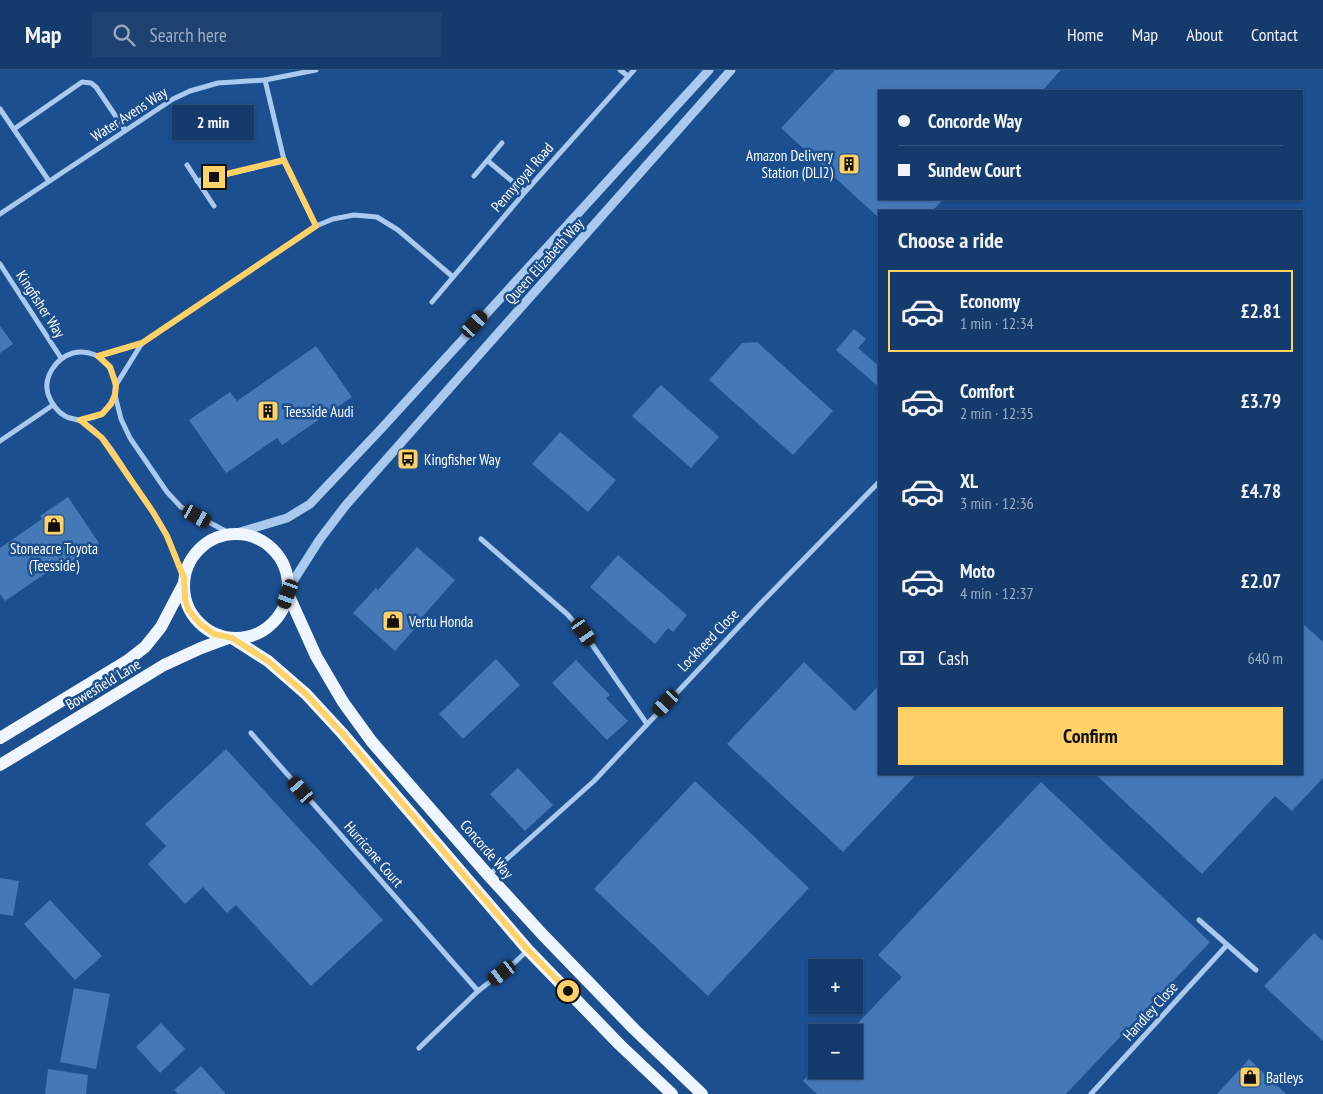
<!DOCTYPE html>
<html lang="en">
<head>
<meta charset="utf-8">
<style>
	:root { --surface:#143b6b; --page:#1d4271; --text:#f1f3f6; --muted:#9dadc1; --line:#33557e; --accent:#ffd166 }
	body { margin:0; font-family:"PT Sans Narrow",sans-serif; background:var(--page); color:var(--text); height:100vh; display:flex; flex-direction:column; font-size:19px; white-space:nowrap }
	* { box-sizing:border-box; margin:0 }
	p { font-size:16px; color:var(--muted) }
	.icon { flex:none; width:28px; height:28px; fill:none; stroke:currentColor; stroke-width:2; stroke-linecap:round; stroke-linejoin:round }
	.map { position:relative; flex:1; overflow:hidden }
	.sheet { position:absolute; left:878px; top:140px; width:425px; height:565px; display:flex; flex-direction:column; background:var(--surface); border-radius:0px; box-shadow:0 1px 4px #0004,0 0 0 1px var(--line) }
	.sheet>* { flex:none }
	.guide { position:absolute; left:878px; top:20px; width:425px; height:110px; border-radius:0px; box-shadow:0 1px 4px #0004,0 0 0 1px var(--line); display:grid; align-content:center; height:110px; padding:0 20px; background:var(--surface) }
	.tools { position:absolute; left:808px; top:889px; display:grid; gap:10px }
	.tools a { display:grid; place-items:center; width:55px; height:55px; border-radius:0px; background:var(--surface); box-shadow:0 1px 4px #0004,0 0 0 1px var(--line); font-size:25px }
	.end { position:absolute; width:22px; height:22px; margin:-11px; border:6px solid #ffd166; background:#111; box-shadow:0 0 0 2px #111 }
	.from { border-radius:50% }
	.bubble { position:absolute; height:35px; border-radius:0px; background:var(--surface); box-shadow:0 1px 4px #0004,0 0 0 1px var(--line); font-size:16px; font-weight:700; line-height:35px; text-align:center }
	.car { position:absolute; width:15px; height:30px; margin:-15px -8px; border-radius:6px; box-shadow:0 0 4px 1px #0007; background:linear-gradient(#222 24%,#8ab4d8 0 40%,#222 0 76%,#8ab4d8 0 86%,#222 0) }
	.guide b { display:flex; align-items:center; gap:18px; height:48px; font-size:19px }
	.guide b+b { border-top:1px solid var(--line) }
	.guide i { width:12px; height:12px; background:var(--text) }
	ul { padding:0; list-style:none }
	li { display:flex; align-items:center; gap:15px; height:82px; margin:0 10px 8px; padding:0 10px; border:2px solid transparent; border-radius:0px }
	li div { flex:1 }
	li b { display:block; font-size:19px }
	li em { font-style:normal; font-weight:700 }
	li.current { border-color:var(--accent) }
	li>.icon { width:45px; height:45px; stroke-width:1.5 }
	h2 { padding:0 20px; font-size:22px; line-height:60px }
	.pay { display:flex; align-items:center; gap:12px; height:55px; padding:0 20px; font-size:19px }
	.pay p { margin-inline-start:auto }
	.action { display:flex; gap:10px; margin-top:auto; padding:10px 20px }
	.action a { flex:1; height:58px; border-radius:0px; background:var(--accent); color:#111; font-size:20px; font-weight:700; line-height:58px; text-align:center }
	header { display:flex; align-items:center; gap:30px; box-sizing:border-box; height:70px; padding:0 25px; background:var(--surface); border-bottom:1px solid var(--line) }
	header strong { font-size:24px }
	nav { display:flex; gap:28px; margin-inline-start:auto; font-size:18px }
	.search { width:350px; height:45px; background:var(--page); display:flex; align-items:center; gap:12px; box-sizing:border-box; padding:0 18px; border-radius:0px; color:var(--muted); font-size:19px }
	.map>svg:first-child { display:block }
	.building { fill:#4478b7 }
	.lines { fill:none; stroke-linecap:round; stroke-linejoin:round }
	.minor { stroke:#a9c9ee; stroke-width:5 }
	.tertiary { stroke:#a9c9ee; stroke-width:9 }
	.primary { stroke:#f0f6ff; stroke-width:12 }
	.route { stroke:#ffd166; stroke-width:6 }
	.labels { text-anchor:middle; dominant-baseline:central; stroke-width:5; stroke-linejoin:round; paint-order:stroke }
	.street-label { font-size:15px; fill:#fff; stroke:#1b4f8f }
	.poi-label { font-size:15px; fill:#fff; stroke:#1b4f8f; text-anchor:start }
</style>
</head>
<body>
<header>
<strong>Map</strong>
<div class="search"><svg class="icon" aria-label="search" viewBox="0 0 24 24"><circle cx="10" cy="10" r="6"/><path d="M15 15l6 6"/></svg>Search here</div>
<nav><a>Home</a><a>Map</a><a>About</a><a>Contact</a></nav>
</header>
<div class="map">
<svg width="1323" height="1024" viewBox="0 0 1323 1024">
	<rect width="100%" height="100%" fill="#1b4f8f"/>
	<g class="building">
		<path d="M835 0H1061L1042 21H879V129H944L932 141H879V148L781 58Z"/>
		<path d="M0 256 13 274 0 283Z"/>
		<path d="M854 259 866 269 858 278 879 296V317L836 280Z"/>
		<path d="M757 272 833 341 793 385 709 310 742 273Z"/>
		<path d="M316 276 352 327 282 375 277 368 226 403 189 350 230 322 237 331Z"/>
		<path d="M661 315 719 367 691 398 632 346Z"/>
		<path d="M560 362 616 410 588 442 532 394Z"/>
		<path d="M68 427 99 473 71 492 68 488 5 531 0 524V478L42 449 40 446Z"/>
		<path d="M417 477 455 510 415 555 417 556 395 581 353 543 376 518 378 520Z"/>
		<path d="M618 485 687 545 673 562 668 558 655 574 590 517Z"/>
		<path d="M1301 552 1323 572V708L1292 741 1275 726 1202 804 1095 704H1301Z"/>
		<path d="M496 589 520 615 463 669 439 644Z"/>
		<path d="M576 590 610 625 606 628 628 651 607 670 552 613Z"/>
		<path d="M804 592 855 641 879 615V704H917L843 782 727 674Z"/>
		<path d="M226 679 383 850 311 916 236 835 227 843 203 817 185 834 148 794 166 776 145 754Z"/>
		<path d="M518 698 553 735 525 761 490 724Z"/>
		<path d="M695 711 809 818 708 926 594 819Z"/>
		<path d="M1041 712 1210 872 1066 1024H817L803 1011 816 997V1000H854V962H849L902 907 878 885Z"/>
		<path d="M0 808 19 811 13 846 0 844Z"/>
		<path d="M50 830 102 886 75 910 24 854Z"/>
		<path d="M1314 863 1323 871V971L1264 916Z"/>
		<path d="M74 918 110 924 96 999 60 992Z"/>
		<path d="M161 953 185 979 160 1003 136 977Z"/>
		<path d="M1249 989 1286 1024H1217Z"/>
		<path d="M201 996 225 1023V1024H178L174 1020Z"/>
		<path d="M48 999 88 1005 86 1024H45Z"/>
	</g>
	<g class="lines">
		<g class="minor">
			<path d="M620 0 628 6"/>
			<path d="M265 10 285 94 316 156"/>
			<path d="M0 39 49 111"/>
			<path d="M14 59 82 12 91 13 96 17 125 60"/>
			<path d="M488 91 525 122"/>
			<path d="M187 95 214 136"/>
			<path d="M474 106 502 73"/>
			<path d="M197 111 284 91"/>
			<path d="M0 144 173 29 190 21 218 13 265 10 316 0"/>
			<path d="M0 194 61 288"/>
			<path d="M432 232 525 122 634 0"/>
			<path d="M142 273 316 156 333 149 354 145 377 147 398 160 453 207"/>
			<path d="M98 286 142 273 116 315"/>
			<path d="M115 325 121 349 130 368 167 422 181 437 229 463"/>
			<path d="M80 350C87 349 96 347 102 344 104 343 105 340 107 338 129 314 104 275 73 283 56 288 43 307 48 324 51 333 58 343 67 347 71 349 77 349 81 351 88 355 96 362 102 368 112 378 120 393 128 405 141 425 156 444 167 466 173 479 178 494 183 508"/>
			<path d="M0 371 53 335"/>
			<path d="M481 469 567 544 584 563 647 654"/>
			<path d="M251 663 478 921"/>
			<path d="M489 805 594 711 762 532 879 412"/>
			<path d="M1199 850 1256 900"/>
			<path d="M419 978 478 921 513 894 528 880"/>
			<path d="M1091 1024 1227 875"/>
		</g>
		<g class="tertiary">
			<path d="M237 463 287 448 310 434 381 359 709 0"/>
			<path d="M288 519 320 469 346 435 731 0"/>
		</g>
		<g class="primary">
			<circle cx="236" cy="516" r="52"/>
			<path d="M288 524 316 586 343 632 372 672 489 806 543 865 634 959 702 1024"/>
			<path d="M232 568 268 591 306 624 342 663 528 880 620 975 672 1024"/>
			<path d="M0 668 127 591 145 577 161 557 183 515"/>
			<path d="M0 695 164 595 201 578 228 568"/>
		</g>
	</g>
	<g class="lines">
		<path class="route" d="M214 107 284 90 316 156 142 273 98 286 110 297 116 315 115 325 111 334 102 344 80 350 102 368 153 442 167 466 184 508 185 529 188 539 199 553 214 564 232 568 268 591 306 624 342 663 528 880 568 921"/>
	</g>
	<defs>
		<g id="building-square" transform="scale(1.125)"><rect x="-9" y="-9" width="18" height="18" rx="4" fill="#ffd166" stroke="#1b4f8f"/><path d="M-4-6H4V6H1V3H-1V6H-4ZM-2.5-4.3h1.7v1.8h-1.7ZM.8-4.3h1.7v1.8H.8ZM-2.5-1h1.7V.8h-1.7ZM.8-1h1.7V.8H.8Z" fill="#111"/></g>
		<g id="bus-square" transform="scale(1.125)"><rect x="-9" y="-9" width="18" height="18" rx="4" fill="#ffd166" stroke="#1b4f8f"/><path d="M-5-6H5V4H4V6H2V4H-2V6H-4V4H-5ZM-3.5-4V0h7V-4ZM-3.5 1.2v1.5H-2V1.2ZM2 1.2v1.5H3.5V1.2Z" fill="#111"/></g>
		<g id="shop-square" transform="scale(1.125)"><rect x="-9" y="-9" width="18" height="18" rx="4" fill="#ffd166" stroke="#1b4f8f"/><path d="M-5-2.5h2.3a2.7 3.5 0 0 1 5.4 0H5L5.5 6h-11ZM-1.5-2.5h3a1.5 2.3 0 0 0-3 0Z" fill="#111"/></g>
	</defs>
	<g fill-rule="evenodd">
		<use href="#building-square" x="849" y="94"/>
		<use href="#building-square" x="268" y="341"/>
		<use href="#bus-square" x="408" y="389"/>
		<use href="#shop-square" x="54" y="455"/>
		<use href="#shop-square" x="393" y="551"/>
		<use href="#shop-square" x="1250" y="1007"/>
	</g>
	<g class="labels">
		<g class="street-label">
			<text transform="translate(129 44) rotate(-33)">Water Avens Way</text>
			<text transform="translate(522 107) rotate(-49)">Pennyroyal Road</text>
			<text transform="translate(544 191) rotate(-48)">Queen Elizabeth Way</text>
			<text transform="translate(41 234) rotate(57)">Kingfisher Way</text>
			<text transform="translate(708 570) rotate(-46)">Lockheed Close</text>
			<text transform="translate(103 614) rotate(-31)">Bowesfield Lane</text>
			<text transform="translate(487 779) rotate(49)">Concorde Way</text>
			<text transform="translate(374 784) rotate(49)">Hurricane Court</text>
			<text transform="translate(1150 941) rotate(-48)">Handley Close</text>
		</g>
		<g class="poi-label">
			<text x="833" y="85" text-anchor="end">Amazon Delivery<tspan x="833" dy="17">Station (DLI2)</tspan></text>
			<text x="284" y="341">Teesside Audi</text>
			<text x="424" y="389">Kingfisher Way</text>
			<text x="54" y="478" text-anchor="middle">Stoneacre Toyota<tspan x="54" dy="17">(Teesside)</tspan></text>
			<text x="409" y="551">Vertu Honda</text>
			<text x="1266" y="1007">Batleys</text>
		</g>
	</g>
</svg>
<div class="tools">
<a>+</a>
<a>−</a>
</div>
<i class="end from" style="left:568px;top:921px"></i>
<i class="end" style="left:214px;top:107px"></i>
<div class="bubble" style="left:172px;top:35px;width:82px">2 min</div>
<i class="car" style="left:475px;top:254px;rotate:42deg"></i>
<i class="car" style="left:197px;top:446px;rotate:119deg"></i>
<i class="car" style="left:288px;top:524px;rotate:200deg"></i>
<i class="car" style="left:584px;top:562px;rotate:145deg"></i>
<i class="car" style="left:666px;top:633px;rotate:223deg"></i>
<i class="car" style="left:301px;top:720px;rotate:319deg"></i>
<i class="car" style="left:502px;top:903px;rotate:233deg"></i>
<div class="guide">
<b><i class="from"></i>Concorde Way</b>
<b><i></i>Sundew Court</b>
</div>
<section class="sheet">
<h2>Choose a ride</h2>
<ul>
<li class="current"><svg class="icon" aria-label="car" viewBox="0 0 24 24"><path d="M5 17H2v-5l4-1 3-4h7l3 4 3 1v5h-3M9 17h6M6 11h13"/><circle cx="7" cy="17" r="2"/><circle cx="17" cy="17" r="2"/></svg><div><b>Economy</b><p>1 min · 12:34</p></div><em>£2.81</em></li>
<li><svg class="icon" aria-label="car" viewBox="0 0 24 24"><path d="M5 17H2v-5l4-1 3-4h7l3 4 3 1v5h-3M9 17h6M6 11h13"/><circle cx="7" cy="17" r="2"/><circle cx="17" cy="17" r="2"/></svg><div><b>Comfort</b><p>2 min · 12:35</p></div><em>£3.79</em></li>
<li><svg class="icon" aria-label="car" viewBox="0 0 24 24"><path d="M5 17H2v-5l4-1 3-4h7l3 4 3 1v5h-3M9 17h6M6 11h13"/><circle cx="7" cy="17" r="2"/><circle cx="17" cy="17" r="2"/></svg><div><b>XL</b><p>3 min · 12:36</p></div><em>£4.78</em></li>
<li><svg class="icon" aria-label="car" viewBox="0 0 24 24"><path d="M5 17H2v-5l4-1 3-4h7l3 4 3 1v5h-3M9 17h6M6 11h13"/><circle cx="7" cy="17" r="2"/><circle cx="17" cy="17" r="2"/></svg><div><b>Moto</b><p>4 min · 12:37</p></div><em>£2.07</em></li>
</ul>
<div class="pay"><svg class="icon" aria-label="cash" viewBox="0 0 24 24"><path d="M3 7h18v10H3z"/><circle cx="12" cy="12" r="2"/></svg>Cash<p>640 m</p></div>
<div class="action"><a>Confirm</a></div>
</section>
</div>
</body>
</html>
